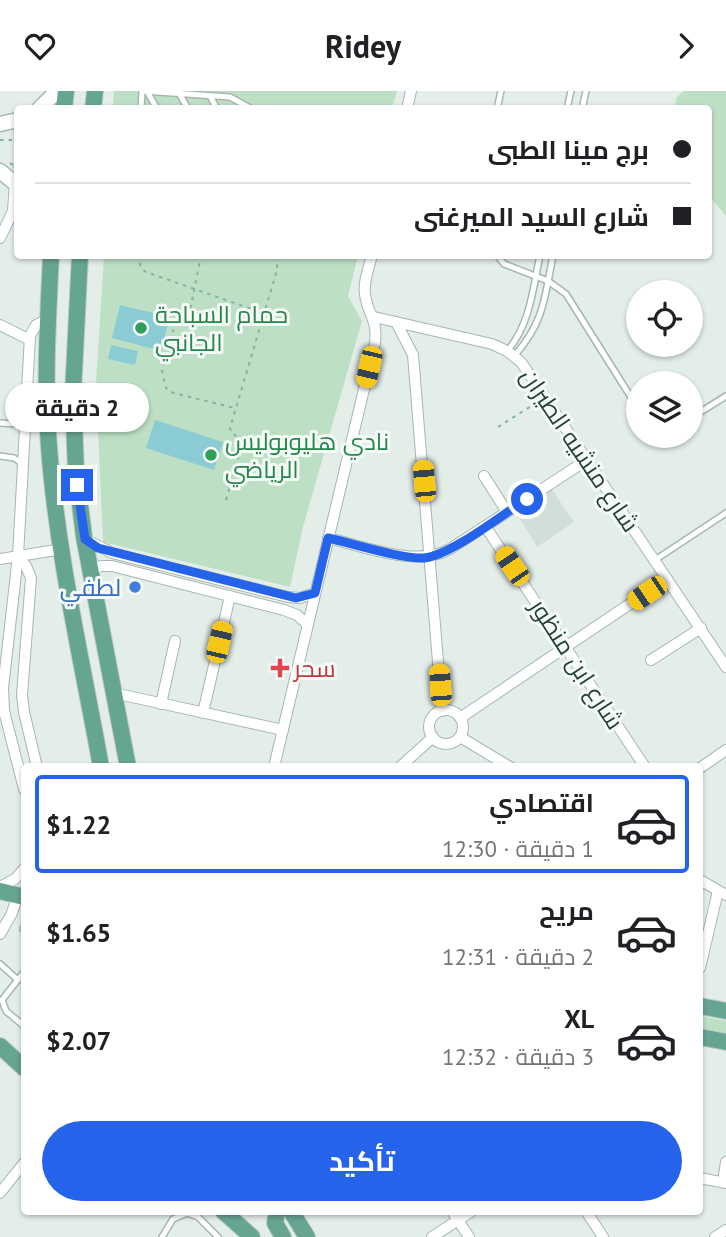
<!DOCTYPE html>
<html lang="ar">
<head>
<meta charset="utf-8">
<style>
	:root { --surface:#fff; --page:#f6f6f6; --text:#202124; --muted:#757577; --line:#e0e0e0; --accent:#2563eb }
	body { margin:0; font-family:"PT Sans",Cairo,sans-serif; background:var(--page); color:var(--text); direction:rtl; height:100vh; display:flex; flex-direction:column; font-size:26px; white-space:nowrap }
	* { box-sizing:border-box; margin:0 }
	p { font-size:23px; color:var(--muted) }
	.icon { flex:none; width:38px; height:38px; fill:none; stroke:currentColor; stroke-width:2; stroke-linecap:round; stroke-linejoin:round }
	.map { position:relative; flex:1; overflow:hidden; direction:ltr }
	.side { position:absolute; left:21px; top:672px; width:682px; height:452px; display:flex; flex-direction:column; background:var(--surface); border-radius:7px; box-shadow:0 2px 5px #0004; direction:rtl }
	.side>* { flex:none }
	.banner { position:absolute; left:14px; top:14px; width:698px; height:154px; border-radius:7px; box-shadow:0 2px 5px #0004; direction:rtl; display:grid; align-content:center; height:154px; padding:0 21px; background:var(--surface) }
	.controls { position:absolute; left:626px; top:189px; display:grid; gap:14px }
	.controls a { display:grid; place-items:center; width:77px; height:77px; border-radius:50%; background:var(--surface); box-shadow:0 2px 5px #0004; font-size:35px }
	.end { position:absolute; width:32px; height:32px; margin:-16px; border:9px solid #2563eb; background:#fff; box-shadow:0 0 0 4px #fff }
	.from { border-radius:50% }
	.bubble { position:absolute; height:49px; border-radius:24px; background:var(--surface); box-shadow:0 2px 5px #0004; font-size:23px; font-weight:700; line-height:49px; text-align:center; direction:rtl }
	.car { position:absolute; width:21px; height:42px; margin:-21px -10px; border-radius:9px; box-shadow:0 0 5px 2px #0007; background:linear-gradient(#f5c518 24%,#345 0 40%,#f5c518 0 76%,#345 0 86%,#f5c518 0) }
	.banner b { display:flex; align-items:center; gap:24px; height:66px; font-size:26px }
	.banner b+b { border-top:2px solid var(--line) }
	.banner i { width:18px; height:18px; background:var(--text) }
	ul { padding:12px 0 0; list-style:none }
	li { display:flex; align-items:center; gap:21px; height:98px; margin:0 14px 10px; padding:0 7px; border:4px solid transparent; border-radius:7px }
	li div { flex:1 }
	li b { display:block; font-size:26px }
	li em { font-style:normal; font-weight:700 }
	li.selected { border-color:var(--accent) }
	li>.icon { width:63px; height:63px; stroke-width:1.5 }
	.action { display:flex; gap:14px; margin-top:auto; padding:14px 21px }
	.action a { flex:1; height:80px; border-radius:42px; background:var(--accent); color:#fff; font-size:28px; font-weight:700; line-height:80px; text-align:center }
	header { display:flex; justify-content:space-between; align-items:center; height:91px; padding:0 21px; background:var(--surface); font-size:32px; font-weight:700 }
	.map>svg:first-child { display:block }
	.built { fill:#d2ded8 }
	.green { fill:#bde0c5 }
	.water { fill:#8bcbd4 }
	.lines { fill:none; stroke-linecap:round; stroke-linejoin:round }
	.service-casing { stroke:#a6b7b0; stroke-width:8 }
	.minor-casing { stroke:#a6b7b0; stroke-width:12 }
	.secondary-casing { stroke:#a2bab1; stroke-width:17 }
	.primary-casing { stroke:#c1cac7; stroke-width:18 }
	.path { stroke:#84b3a2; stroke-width:2; stroke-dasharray:3.5 5; stroke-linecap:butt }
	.service { stroke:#fff; stroke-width:5 }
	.minor { stroke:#fff; stroke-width:10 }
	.secondary { stroke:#fff; stroke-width:14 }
	.primary { stroke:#67a593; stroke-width:16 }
	.route { stroke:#2563eb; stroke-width:9 }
	.leisure-dot { fill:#2e9e5b; stroke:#f5faf7; stroke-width:2.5 }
	.shop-dot { fill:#3f7fe0; stroke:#f5faf7; stroke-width:2.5 }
	.health-dot { fill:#e0444e; stroke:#f5faf7; stroke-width:2.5 }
	.labels { text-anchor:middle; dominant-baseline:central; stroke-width:6; stroke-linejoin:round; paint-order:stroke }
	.leisure-label { font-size:24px; fill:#27864d; stroke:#f5faf7; text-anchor:start }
	.street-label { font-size:24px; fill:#234138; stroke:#f5faf7 }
	.shop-label { font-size:24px; fill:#366cbe; stroke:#f5faf7; text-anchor:end }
	.health-label { font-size:24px; fill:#be3a42; stroke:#f5faf7; text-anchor:start }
</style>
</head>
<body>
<header><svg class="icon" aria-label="forward" viewBox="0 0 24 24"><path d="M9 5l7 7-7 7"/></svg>Ridey<svg class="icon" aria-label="heart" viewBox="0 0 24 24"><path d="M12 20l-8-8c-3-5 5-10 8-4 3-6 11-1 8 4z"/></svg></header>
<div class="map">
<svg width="726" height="1146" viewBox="0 0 726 1146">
	<rect width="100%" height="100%" fill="#e4eee9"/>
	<path class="built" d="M550 396 574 431 537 456 514 418Z"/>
	<g class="green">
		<path d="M114 0H397L392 17 113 18Z"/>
		<path d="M684 0H726V125L709 105V18L674 17 677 6Z"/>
		<path d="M104 165H358L348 205 362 230 303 436 290 496 103 451 96 293Z"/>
		<path d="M700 925 726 930V943L700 938Z"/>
	</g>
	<g class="water">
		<path d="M120 214 170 226 161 260 112 247Z"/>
		<path d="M111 254 138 260 135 274 108 268Z"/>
		<path d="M155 329 223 351 214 379 146 357Z"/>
	</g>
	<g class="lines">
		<g class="service-casing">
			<g id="service">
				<path d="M143 0 230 6 252 18"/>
				<path d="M147 0 157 18"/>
				<path d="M179 2 188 18"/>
				<path d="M210 5 217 18"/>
				<path d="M141 18 142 0"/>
				<path d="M497 18 501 0"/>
				<path d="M567 18 571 0"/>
				<path d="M582 18 586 0"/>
				<path d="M497 164 504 173 548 190 566 203 639 319"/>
				<path d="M508 259C530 233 533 198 540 164"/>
				<path d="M514 265C544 232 545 206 553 164"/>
				<path d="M691 327 726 305"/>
				<path d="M0 332 17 333 26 328"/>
				<path d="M655 345 658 349 664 345"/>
				<path d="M0 365 14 367 23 373"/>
				<path d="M655 469 726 422"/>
				<path d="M23 838H24"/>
				<path d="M0 873 18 889"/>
				<path d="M24 881 2 909 6 920 24 935"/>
				<path d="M162 1146 173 1128 187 1122 198 1126 218 1146"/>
			</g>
		</g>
		<g class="minor-casing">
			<g id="minor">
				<path d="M407 18 411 0"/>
				<path d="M0 147 13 120 15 92"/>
				<path d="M374 226 492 253 507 260 521 271 726 576"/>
				<path d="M396 231 413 264 442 620"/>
				<path d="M0 234 30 249"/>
				<path d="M484 385 507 421"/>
				<path d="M485 435 645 676"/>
				<path d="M328 447C363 455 417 477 450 458L587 369"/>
				<path d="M85 448 112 462 288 506 300 507 315 502"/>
				<path d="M18 465 26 475 31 487 22 604 24 621 37 676"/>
				<path d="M0 468 62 458"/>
				<path d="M91 479 101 475H112L284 519 297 524 307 533"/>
				<path d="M651 569 701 537"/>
				<path d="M114 602 283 639"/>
				<path d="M161 613 175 550"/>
				<circle cx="446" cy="636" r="17"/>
				<path d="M203 622 230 505"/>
				<path d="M460 627 667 488"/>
				<path d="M460 646 510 676"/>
				<path d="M274 676 375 252C378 227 367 223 365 203 363 191 369 177 372 164"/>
				<path d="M400 676 433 646"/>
				<path d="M700 677 726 659"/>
				<path d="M24 698 4 620 3 597 18 465 30 245 36 234 47 229"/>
				<path d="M700 789 726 804"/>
				<path d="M0 796 15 788 24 778"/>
				<path d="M0 843 11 824 18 805"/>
				<path d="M700 877 718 800"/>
				<path d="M700 1087 726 1092"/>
				<path d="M723 1091 726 1071"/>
				<path d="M0 1102 24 1072"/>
				<path d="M452 1120 469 1146"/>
				<path d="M586 1120 603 1146"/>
				<path d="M432 1146 472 1120"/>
				<path d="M715 1146 726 1139"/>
			</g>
		</g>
		<g class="secondary-casing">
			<g id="secondary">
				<path d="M39 18 57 0"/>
				<path d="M0 33 18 29"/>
				<path d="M0 80 18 95"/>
			</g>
		</g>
		<g class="primary-casing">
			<g id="primary">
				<path d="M64 18 66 0"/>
				<path d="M93 18 95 0"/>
				<path d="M51 164C48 228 44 292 49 356 57 463 82 570 101 676"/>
				<path d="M80 164 73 302 76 381 84 446 128 676"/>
				<path d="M0 800 24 806"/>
				<path d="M700 915 726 920"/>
				<path d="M700 946 726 951"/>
				<path d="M0 955 24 977"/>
				<path d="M223 1120 252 1146"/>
				<path d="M277 1120 275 1132 283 1146"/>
				<path d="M291 1120 307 1146"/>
			</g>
		</g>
		<g class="path">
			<path d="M0 49H18"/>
			<path d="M10 72 18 77"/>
			<path d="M14 77 18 68"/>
			<path d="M136 164 142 178 146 181 263 222"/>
			<path d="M201 164 189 225 176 229 162 280 166 297 170 301 235 317"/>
			<path d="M498 336 536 312"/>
			<path d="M226 409 242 354 241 349 231 341 230 337 277 179V164"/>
		</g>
		<use href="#service" class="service"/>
		<use href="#minor" class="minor"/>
		<use href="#secondary" class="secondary"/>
		<use href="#primary" class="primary"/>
	</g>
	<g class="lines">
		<path class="route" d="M77 394 85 448 98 457 296 507 315 502 328 447C352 452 401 468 424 467 450 465 503 423 527 408"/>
	</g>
	<g class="leisure-dot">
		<circle cx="141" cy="237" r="7"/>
		<circle cx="211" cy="364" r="7"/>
	</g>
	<circle class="shop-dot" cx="135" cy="496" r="7"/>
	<path class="health-dot" d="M276.5 566.5h7v7h7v7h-7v7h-7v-7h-7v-7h7z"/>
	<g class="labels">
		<g class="leisure-label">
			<text x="155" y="223">حمام السباحة<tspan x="155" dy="28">الجانبي</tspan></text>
			<text x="225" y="350">نادي هليوبوليس<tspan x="225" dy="28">الرياضي</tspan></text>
		</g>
		<g class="street-label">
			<text transform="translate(580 359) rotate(56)">شارع منشيه الطيران</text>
			<text transform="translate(577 573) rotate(57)">شارع ابن منظور</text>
		</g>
		<g class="shop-label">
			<text x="121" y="496">لطفي</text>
		</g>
		<g class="health-label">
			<text x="294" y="577">سحر</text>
		</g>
	</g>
</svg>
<div class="controls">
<a><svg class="icon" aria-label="locate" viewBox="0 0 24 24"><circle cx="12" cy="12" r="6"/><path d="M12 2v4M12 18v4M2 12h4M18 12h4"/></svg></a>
<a><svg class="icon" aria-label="layers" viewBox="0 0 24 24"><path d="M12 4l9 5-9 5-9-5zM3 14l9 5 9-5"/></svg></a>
</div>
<i class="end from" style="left:527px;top:408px"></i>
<i class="end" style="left:77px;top:394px"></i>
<div class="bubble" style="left:5px;top:292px;width:144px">2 دقيقة</div>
<i class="car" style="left:369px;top:276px;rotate:193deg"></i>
<i class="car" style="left:424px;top:390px;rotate:355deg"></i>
<i class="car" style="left:512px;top:475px;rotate:326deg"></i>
<i class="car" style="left:647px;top:502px;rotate:236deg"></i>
<i class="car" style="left:219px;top:551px;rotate:13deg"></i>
<i class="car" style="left:440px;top:594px;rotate:356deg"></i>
<div class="banner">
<b><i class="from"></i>برج مينا الطبى</b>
<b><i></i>شارع السيد الميرغنى</b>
</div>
<section class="side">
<ul>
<li class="selected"><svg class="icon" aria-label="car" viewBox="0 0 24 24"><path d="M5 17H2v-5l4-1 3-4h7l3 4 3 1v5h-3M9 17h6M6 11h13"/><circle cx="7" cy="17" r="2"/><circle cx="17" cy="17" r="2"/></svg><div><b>اقتصادي</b><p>1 دقيقة · 12:30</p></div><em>$1.22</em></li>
<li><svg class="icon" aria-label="car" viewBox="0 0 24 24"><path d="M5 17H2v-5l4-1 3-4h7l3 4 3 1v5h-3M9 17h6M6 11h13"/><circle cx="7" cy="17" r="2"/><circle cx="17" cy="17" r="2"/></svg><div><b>مريح</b><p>2 دقيقة · 12:31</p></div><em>$1.65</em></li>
<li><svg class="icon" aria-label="car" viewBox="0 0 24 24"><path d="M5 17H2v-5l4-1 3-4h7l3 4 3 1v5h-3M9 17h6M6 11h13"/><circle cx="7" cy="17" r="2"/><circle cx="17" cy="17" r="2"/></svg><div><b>XL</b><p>3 دقيقة · 12:32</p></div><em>$2.07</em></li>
</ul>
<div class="action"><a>تأكيد</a></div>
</section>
</div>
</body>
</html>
